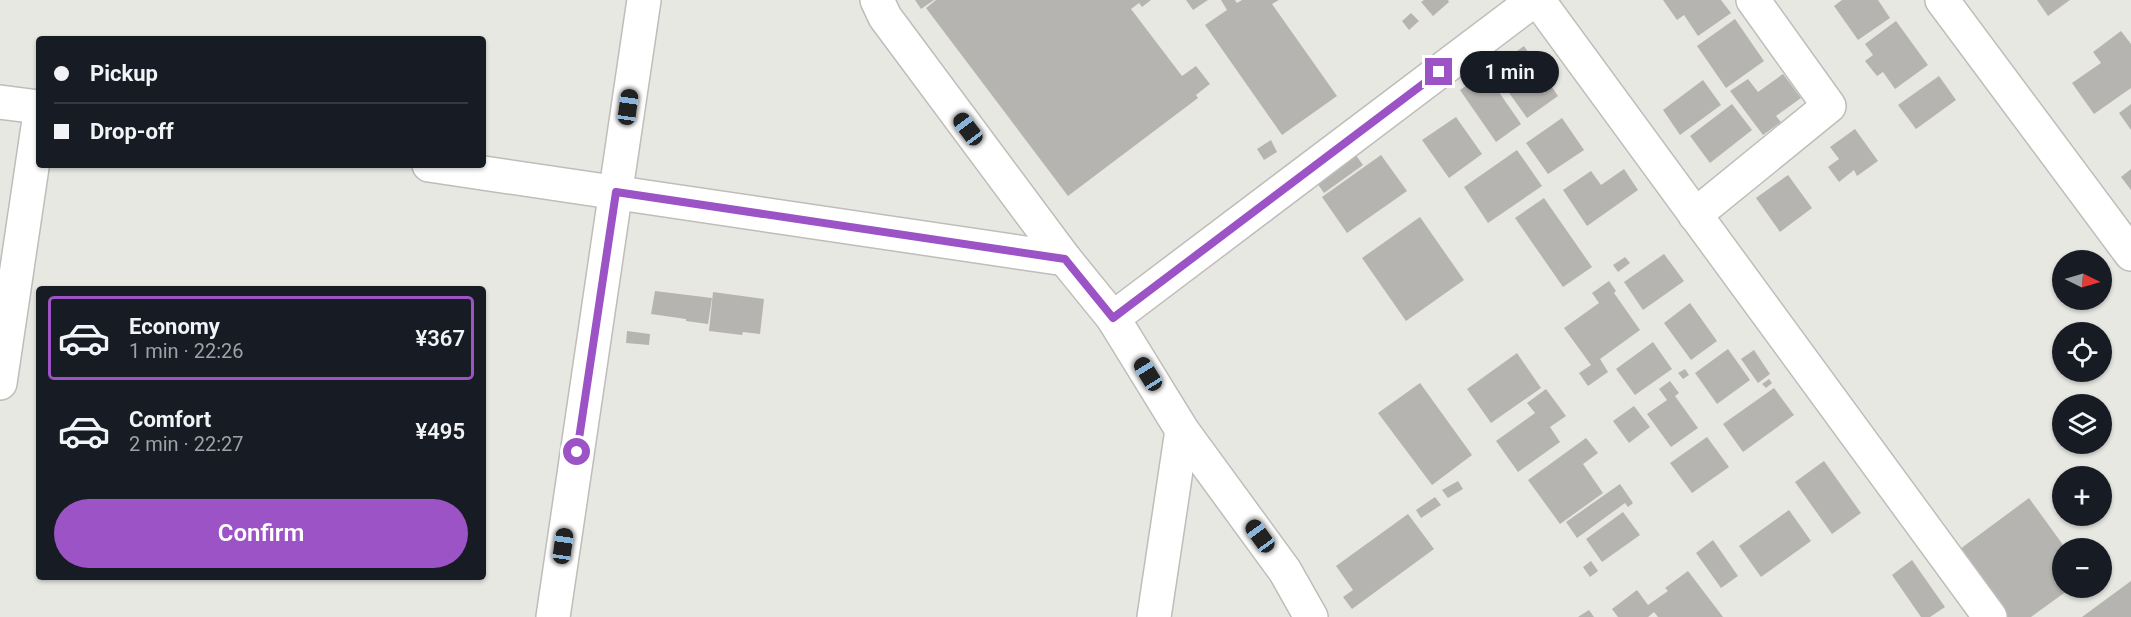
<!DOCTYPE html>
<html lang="en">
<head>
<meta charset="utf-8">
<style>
	:root { --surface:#171b24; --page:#242831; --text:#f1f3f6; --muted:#9ea1a6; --line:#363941; --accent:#9b53c6 }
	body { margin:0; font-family:Roboto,sans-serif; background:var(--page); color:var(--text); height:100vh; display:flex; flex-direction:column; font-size:22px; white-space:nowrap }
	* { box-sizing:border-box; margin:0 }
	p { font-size:20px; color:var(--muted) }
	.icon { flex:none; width:33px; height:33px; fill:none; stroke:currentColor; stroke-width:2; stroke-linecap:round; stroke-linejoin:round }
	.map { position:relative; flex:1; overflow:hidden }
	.details { position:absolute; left:36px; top:286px; width:450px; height:294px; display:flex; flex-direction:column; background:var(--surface); border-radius:6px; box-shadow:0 2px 4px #0004 }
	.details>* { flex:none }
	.guide { position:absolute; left:36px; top:36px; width:450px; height:132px; border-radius:6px; box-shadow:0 2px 4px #0004; display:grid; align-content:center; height:132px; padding:0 18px; background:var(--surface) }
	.needle { width:39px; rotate:95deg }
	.fabs { position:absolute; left:2052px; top:250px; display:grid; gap:12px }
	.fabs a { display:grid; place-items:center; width:60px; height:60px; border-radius:50%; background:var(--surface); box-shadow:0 2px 4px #0004; font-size:30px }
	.end { position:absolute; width:27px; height:27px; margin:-14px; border:8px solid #9b53c6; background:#fff; box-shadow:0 0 0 3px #fff }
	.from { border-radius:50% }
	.bubble { position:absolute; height:42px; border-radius:21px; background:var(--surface); box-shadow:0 2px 4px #0004; font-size:20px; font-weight:600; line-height:42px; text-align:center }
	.car { position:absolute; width:18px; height:36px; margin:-18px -9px; border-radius:8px; box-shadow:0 0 4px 2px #0007; background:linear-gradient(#222 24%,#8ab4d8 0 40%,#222 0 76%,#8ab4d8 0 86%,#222 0) }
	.guide b { display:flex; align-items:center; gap:21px; height:57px; font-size:22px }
	.guide b+b { border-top:2px solid var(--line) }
	.guide i { width:15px; height:15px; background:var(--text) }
	ul { padding:10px 0 0; list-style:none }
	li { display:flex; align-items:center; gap:18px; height:84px; margin:0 12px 9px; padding:0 6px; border:3px solid transparent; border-radius:6px }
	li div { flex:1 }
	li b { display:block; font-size:22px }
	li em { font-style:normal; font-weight:600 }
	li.selected { border-color:var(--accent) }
	li>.icon { width:54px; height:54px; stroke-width:1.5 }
	.action { display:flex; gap:12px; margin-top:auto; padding:12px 18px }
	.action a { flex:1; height:69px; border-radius:36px; background:var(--accent); color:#fff; font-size:24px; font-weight:600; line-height:69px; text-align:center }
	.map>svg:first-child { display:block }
	.building { fill:#b5b4b0 }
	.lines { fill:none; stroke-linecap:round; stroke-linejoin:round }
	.minor-casing { stroke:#bebdb9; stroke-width:36 }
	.minor { stroke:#fff; stroke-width:33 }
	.route { stroke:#9b53c6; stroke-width:8 }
</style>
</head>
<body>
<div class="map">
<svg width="2131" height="617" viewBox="0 0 2131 617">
	<rect width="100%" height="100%" fill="#e8e8e3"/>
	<g class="building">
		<path d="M915 0H934L921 9Z"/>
		<path d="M936 0H1151L1142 7 1139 3 1131 9 1182 76 1196 66 1210 84 1196 95 1198 98 1068 196 926 8Z"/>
		<path d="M1186 0H1208L1193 10Z"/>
		<path d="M1221 0H1235L1237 3 1242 0H1279L1272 4 1337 96 1282 135 1205 25 1227 10Z"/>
		<path d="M1424 0H1448L1449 2 1433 16 1421 2Z"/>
		<path d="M1663 0H1721L1731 13 1698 36 1684 15 1677 20Z"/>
		<path d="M1842 0H1878L1890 18 1858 40 1834 6Z"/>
		<path d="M2037 0H2070L2048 16Z"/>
		<path d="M1411 13 1419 21 1409 30 1402 21Z"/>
		<path d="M1735 19 1764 61 1726 88 1697 46Z"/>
		<path d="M1896 21 1928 65 1895 89 1883 72 1877 76 1865 61 1873 55 1865 44Z"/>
		<path d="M2121 31 2131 44V88L2094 114 2072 83 2101 63 2093 52Z"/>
		<path d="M1524 46 1558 96 1527 118 1492 69Z"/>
		<path d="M1485 72 1521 124 1496 142 1460 90Z"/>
		<path d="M1783 74 1801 98 1776 116 1781 122 1763 135 1730 91 1748 79 1758 92Z"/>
		<path d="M1939 76 1956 100 1916 129 1898 105Z"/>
		<path d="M1703 80 1721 105 1680 135 1663 110Z"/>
		<path d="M1732 104 1752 130 1710 163 1690 136Z"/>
		<path d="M2131 104V130L2119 113Z"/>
		<path d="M1456 117 1482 154 1449 178 1422 140Z"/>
		<path d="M1562 118 1584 150 1548 174 1526 143Z"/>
		<path d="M1855 129 1878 161 1857 176 1854 170 1839 182 1828 167 1839 159 1830 147Z"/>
		<path d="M1271 140 1277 152 1264 160 1257 149Z"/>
		<path d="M1350 147 1363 165 1324 193 1312 176Z"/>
		<path d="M1517 150 1542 186 1488 223 1464 187Z"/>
		<path d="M1381 155 1407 191 1347 233 1322 197Z"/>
		<path d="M1624 169 1638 190 1587 226 1563 190 1591 171 1601 185Z"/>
		<path d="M2131 169V190L2121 177Z"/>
		<path d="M1788 175 1812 208 1780 232 1756 198Z"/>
		<path d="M1544 198 1592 267 1563 287 1515 218Z"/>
		<path d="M1420 217 1464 280 1406 321 1362 258Z"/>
		<path d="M1664 254 1684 281 1643 310 1624 282Z"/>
		<path d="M1625 257 1630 263 1618 272 1613 265Z"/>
		<path d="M1609 281 1616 291 1614 293 1640 330 1600 359 1608 372 1588 386 1579 373 1591 365 1564 328 1599 303 1592 293Z"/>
		<path d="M655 291 712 298 708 324 686 321V319L651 314Z"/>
		<path d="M713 292 764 299 760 334 743 332 742 335 709 331Z"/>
		<path d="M1690 303 1717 341 1691 360 1664 323Z"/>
		<path d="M627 331 650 334 649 345 626 343Z"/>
		<path d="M1653 342 1672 369 1635 395 1616 369Z"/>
		<path d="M1728 349 1750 380 1717 404 1695 373Z"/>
		<path d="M1754 350 1770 374 1758 383 1741 359Z"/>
		<path d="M1517 353 1541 388 1491 423 1467 389Z"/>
		<path d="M1685 369 1689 375 1683 379 1678 373Z"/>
		<path d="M1769 379 1772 383 1766 388 1762 384Z"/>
		<path d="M1670 381 1679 393 1675 396 1698 428 1671 447 1647 414 1667 400 1659 389Z"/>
		<path d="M1420 383 1472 455 1432 485 1378 413Z"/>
		<path d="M1774 388 1794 415 1743 452 1723 424Z"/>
		<path d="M1546 389 1566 416 1550 427 1560 442 1518 472 1496 441 1535 413 1527 403Z"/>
		<path d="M1634 406 1650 427 1629 443 1613 421Z"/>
		<path d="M1707 437 1729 467 1692 493 1670 463Z"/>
		<path d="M1586 438 1598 453 1583 464 1603 493 1560 524 1528 480Z"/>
		<path d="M1824 461 1861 513 1832 534 1795 482Z"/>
		<path d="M1458 481 1463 489 1448 498 1442 490Z"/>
		<path d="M1620 484 1633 503 1628 507 1625 503 1577 538 1566 522Z"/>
		<path d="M1435 497 1441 505 1421 518 1416 510Z"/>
		<path d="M2029 498 2066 549H2062V588H2071L2031 617H2004L1956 552Z"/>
		<path d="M1789 510 1811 541 1761 577 1739 546Z"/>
		<path d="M1623 512 1640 535 1602 562 1586 539Z"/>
		<path d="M1408 514 1434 549 1352 609 1343 597 1353 590 1336 566Z"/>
		<path d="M1713 540 1738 576 1721 588 1696 553Z"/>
		<path d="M1912 560 1945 607 1930 617H1921L1892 575Z"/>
		<path d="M1591 561 1598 571 1590 577 1583 567Z"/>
		<path d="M1688 571 1723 617H1658L1654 612 1648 617H1618L1612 609 1637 590 1648 605 1668 591 1665 588Z"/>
		<path d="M2131 581V617H2082Z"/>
		<path d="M1589 610 1594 617H1578Z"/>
	</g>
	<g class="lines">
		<g class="minor-casing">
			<g id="minor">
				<path d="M877 0 885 17 1065 259 1113 318 1182 430 1285 571 1311 617"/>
				<path d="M1538 0 1990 617"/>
				<path d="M1942 0 2131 254"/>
				<path d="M0 102 39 107"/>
				<path d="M429 165 1065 259"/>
				<path d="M1695 215 1829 106 1753 0"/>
				<path d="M1113 318 1534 0"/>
				<path d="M0 383 39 120"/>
				<path d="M553 617 644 0"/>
				<path d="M1154 617 1182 430"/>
			</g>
		</g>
		<use href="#minor" class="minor"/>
	</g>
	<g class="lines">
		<path class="route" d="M577 452 616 192 1065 259 1113 318 1439 72"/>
	</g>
</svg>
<div class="fabs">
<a><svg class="needle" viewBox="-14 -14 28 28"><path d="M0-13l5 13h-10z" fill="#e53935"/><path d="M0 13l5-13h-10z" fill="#9ea1a6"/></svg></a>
<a><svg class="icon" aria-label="locate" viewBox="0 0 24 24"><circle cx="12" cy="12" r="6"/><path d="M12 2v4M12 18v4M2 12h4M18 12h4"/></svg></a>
<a><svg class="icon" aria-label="layers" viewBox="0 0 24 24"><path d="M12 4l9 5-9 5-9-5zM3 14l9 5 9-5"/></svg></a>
<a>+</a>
<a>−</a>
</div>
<i class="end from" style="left:577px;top:452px"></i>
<i class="end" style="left:1439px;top:72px"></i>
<div class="bubble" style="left:1460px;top:51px;width:99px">1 min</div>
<i class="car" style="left:628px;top:107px;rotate:8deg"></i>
<i class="car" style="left:968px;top:129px;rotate:323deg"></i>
<i class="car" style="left:1148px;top:374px;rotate:328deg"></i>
<i class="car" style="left:1260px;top:536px;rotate:324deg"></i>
<i class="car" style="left:563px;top:546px;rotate:8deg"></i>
<div class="guide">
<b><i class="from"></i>Pickup</b>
<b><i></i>Drop-off</b>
</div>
<section class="details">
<ul>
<li class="selected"><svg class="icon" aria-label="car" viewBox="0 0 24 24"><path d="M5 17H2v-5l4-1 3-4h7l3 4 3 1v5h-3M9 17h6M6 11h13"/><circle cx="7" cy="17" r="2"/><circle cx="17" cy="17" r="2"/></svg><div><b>Economy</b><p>1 min · 22:26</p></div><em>¥367</em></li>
<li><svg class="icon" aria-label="car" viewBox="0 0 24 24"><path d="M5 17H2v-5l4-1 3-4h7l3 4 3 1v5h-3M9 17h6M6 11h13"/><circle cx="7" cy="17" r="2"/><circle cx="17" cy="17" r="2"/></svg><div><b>Comfort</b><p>2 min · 22:27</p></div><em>¥495</em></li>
</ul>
<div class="action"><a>Confirm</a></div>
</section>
</div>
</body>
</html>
